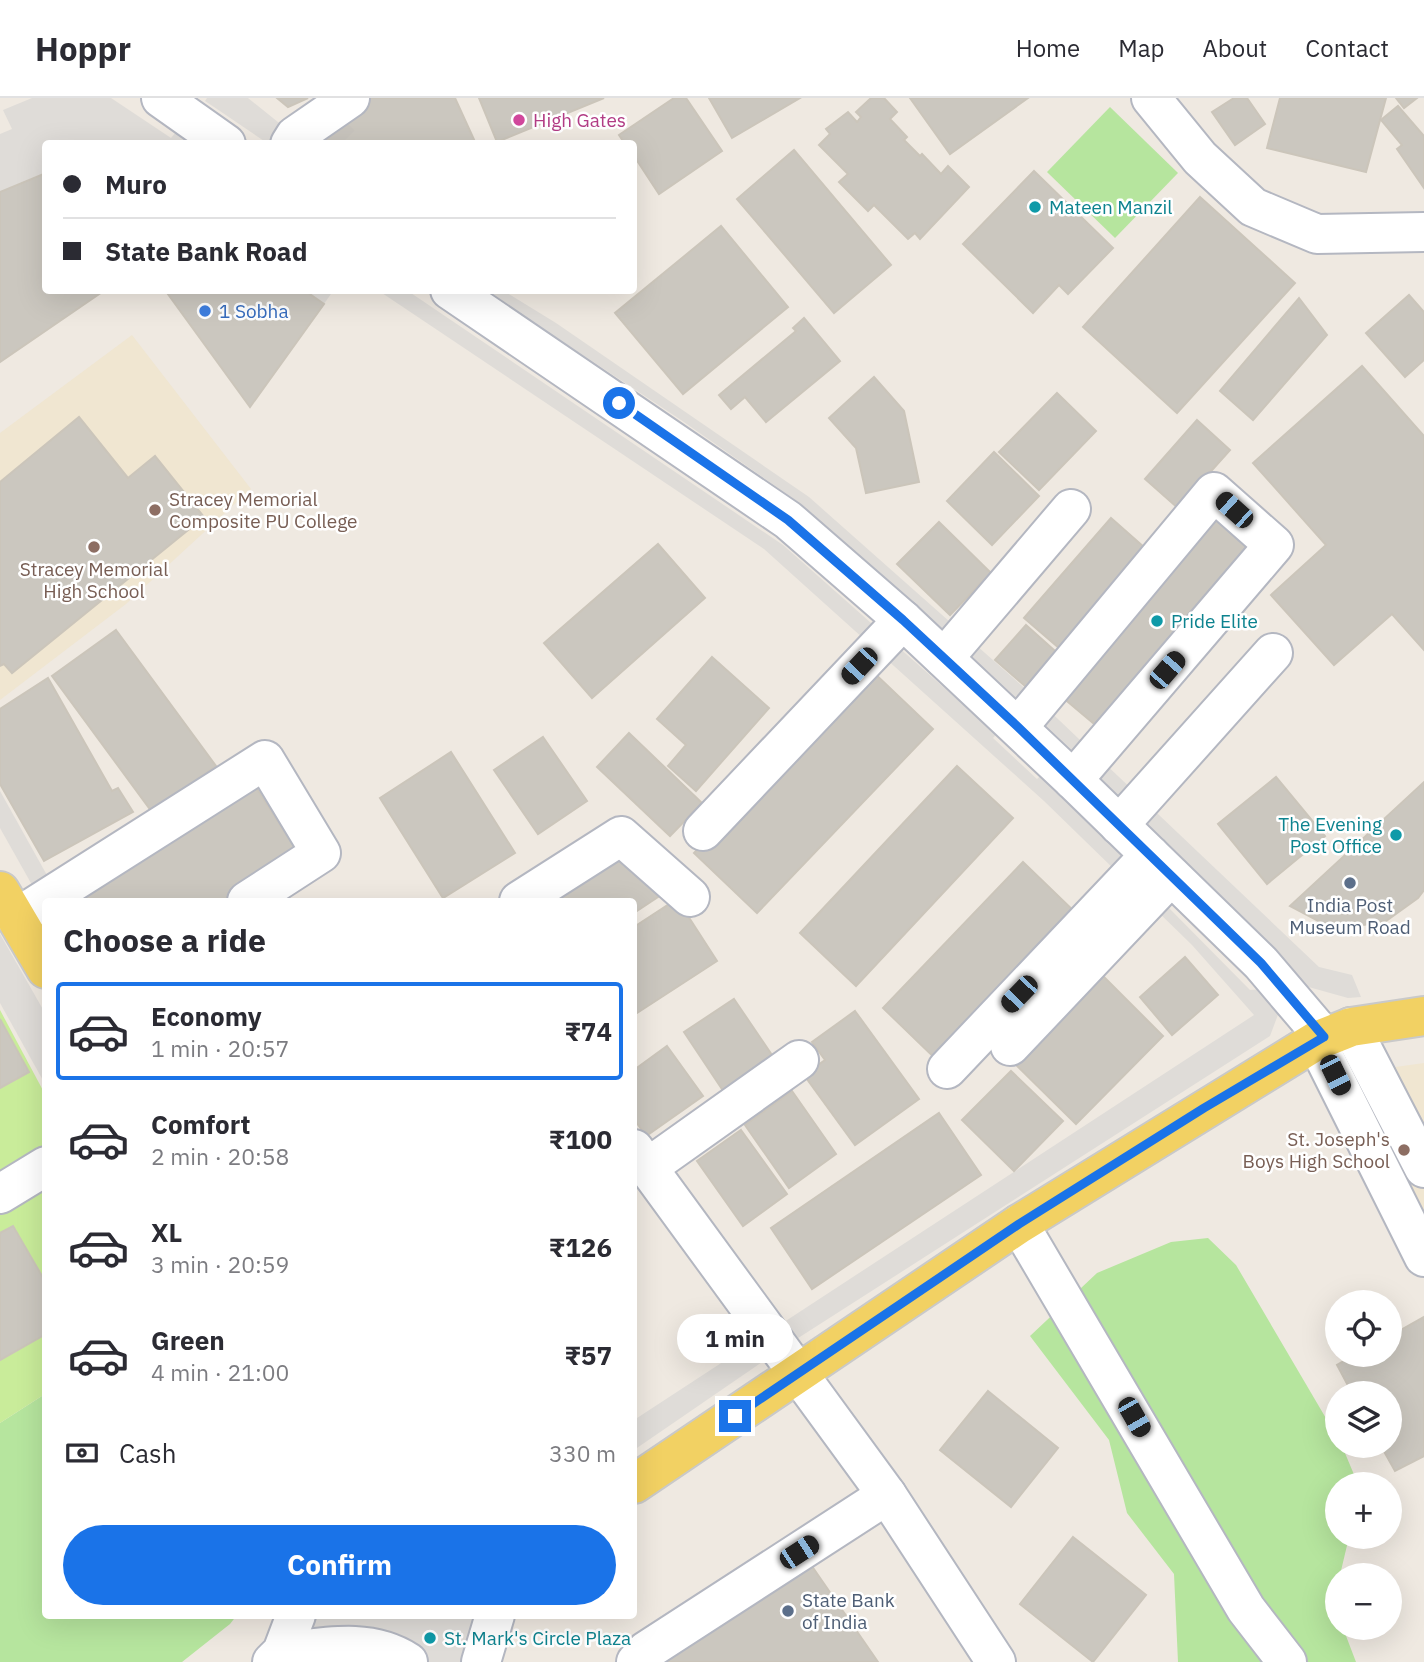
<!DOCTYPE html>
<html lang="en">
<head>
<meta charset="utf-8">
<style>
	:root { --surface:#fff; --page:#f2f2f3; --text:#2b2b33; --muted:#7c7c81; --line:#e1e1e2; --accent:#1a73e8 }
	body { margin:0; font-family:"IBM Plex Sans",sans-serif; background:var(--page); color:var(--text); height:100vh; display:flex; flex-direction:column; font-size:26px; white-space:nowrap }
	* { box-sizing:border-box; margin:0 }
	p { font-size:23px; color:var(--muted) }
	.icon { flex:none; width:38px; height:38px; fill:none; stroke:currentColor; stroke-width:2; stroke-linecap:round; stroke-linejoin:round }
	.map { position:relative; flex:1; overflow:hidden }
	.panel { position:absolute; left:42px; top:800px; width:595px; height:721px; display:flex; flex-direction:column; background:var(--surface); border-radius:7px; box-shadow:0 7px 28px #0002 }
	.panel>* { flex:none }
	.banner { position:absolute; left:42px; top:42px; width:595px; height:154px; border-radius:7px; box-shadow:0 7px 28px #0002; display:grid; align-content:center; height:154px; padding:0 21px; background:var(--surface) }
	.tools { position:absolute; left:1325px; top:1192px; display:grid; gap:14px }
	.tools a { display:grid; place-items:center; width:77px; height:77px; border-radius:50%; background:var(--surface); box-shadow:0 7px 28px #0002; font-size:35px }
	.end { position:absolute; width:32px; height:32px; margin:-16px; border:9px solid #1a73e8; background:#fff; box-shadow:0 0 0 4px #fff }
	.from { border-radius:50% }
	.bubble { position:absolute; height:49px; border-radius:24px; background:var(--surface); box-shadow:0 7px 28px #0002; font-size:23px; font-weight:700; line-height:49px; text-align:center }
	.car { position:absolute; width:21px; height:42px; margin:-21px -10px; border-radius:9px; box-shadow:0 0 5px 2px #0007; background:linear-gradient(#222 24%,#8ab4d8 0 40%,#222 0 76%,#8ab4d8 0 86%,#222 0) }
	.banner b { display:flex; align-items:center; gap:24px; height:66px; font-size:26px }
	.banner b+b { border-top:2px solid var(--line) }
	.banner i { width:18px; height:18px; background:var(--text) }
	ul { padding:0; list-style:none }
	li { display:flex; align-items:center; gap:21px; height:98px; margin:0 14px 10px; padding:0 7px; border:4px solid transparent; border-radius:7px }
	li div { flex:1 }
	li b { display:block; font-size:26px }
	li em { font-style:normal; font-weight:700 }
	li.active { border-color:var(--accent) }
	li>.icon { width:63px; height:63px; stroke-width:1.5 }
	h2 { padding:0 21px; font-size:32px; line-height:84px }
	.pay { display:flex; align-items:center; gap:18px; height:77px; padding:0 21px; font-size:26px }
	.pay p { margin-inline-start:auto }
	.primary-button { display:flex; gap:14px; margin-top:auto; padding:14px 21px }
	.primary-button a { flex:1; height:80px; border-radius:42px; background:var(--accent); color:#fff; font-size:28px; font-weight:700; line-height:80px; text-align:center }
	header { display:flex; align-items:center; gap:42px; box-sizing:border-box; height:98px; padding:0 35px; background:var(--surface); border-bottom:2px solid var(--line) }
	header strong { font-size:33px }
	nav { display:flex; gap:38px; margin-inline-start:auto; font-size:24px }
	.map>svg:first-child { display:block }
	.education { fill:#f0e6d1 }
	.green { fill:#b6e59e }
	.pitch { fill:#c9ec9a }
	.plaza { fill:#dfdcd8 }
	.building { fill:#cbc7bf; stroke:#cbc5ba; stroke-width:2 }
	.lines { fill:none; stroke-linecap:round; stroke-linejoin:round }
	.minor-tunnel { stroke:#c8c4bd; stroke-width:38; stroke-dasharray:38 19; stroke-linecap:butt }
	.minor-casing { stroke:#b4b7c1; stroke-width:42 }
	.major-casing { stroke:#c9c9c9; stroke-width:42 }
	.minor { stroke:#fff; stroke-width:38 }
	.major { stroke:#f2d163; stroke-width:38 }
	.route { stroke:#1a73e8; stroke-width:9 }
	.hotel-dot { fill:#d1479c; stroke:#fff; stroke-width:2.5 }
	.culture-dot { fill:#0f9aa8; stroke:#fff; stroke-width:2.5 }
	.shop-dot { fill:#3f7fe0; stroke:#fff; stroke-width:2.5 }
	.education-dot { fill:#8d6e63; stroke:#fff; stroke-width:2.5 }
	.service-dot { fill:#5c6f8a; stroke:#fff; stroke-width:2.5 }
	.labels { text-anchor:middle; dominant-baseline:central; stroke-width:5; stroke-linejoin:round; paint-order:stroke }
	.hotel-label { font-size:19px; fill:#b23c85; stroke:#fff; text-anchor:start }
	.culture-label { font-size:19px; fill:#0d838f; stroke:#fff; text-anchor:start }
	.shop-label { font-size:19px; fill:#366cbe; stroke:#fff; text-anchor:start }
	.education-label { font-size:19px; fill:#785e54; stroke:#fff; text-anchor:start }
	.service-label { font-size:19px; fill:#4e5e75; stroke:#fff }
</style>
</head>
<body>
<header>
<strong>Hoppr</strong>
<nav><a>Home</a><a>Map</a><a>About</a><a>Contact</a></nav>
</header>
<div class="map">
<svg width="1424" height="1564" viewBox="0 0 1424 1564">
	<rect width="100%" height="100%" fill="#efe9e1"/>
	<g class="education">
		<path d="M132 237 251 391 126 506 0 602V335Z"/>
		<path d="M1424 965V1129L1345 976Z"/>
	</g>
	<g class="green">
		<path d="M1110 9 1178 75 1115 140 1047 74Z"/>
		<path d="M1208 1140 1236 1167 1337 1339V1348H1342L1358 1386H1337V1438L1349 1439 1340 1477H1337V1530H1343L1356 1564H1178L1174 1476 1127 1415 1109 1342 1030 1238 1097 1175 1171 1144Z"/>
		<path d="M45 1296 46 1517H237L230 1526 182 1564H0V1325Z"/>
	</g>
	<path class="pitch" d="M0 912 46 998 45 1296 0 1325Z"/>
	<g class="plaza">
		<path d="M32 0H111L171 40 177 33 198 46H46L45 75 0 94V36L12 31 3 12Z"/>
		<path d="M207 0H248L304 45H267L214 9 205 3Z"/>
		<path d="M304 193H333L324 206Z"/>
		<path d="M379 193H408L783 447 967 610 972 607 1002 630 993 640 1037 681 1047 672 1140 767 1168 809 1250 892 1265 891 1279 914 1270 938 781 1251 634 1352V1322L1254 917 1192 847 1044 703 764 451Z"/>
		<path d="M486 193H504L556 225 809 399 1039 603 1319 869 1352 877 1361 899 1348 900 1305 888 1247 833 1251 828 1087 666 958 545 801 406 681 322Z"/>
		<path d="M0 693 53 788 45 810 0 730Z"/>
		<path d="M0 836 45 915V986L0 905Z"/>
		<path d="M304 1517H481L468 1564H425L312 1542Z"/>
	</g>
	<g class="building">
		<path d="M277 0H308L288 9Z"/>
		<path d="M361 0H455L476 46H319L354 4Z"/>
		<path d="M479 0H604L497 44Z"/>
		<path d="M674 0H686L722 53 659 96 634 58V46H625L619 37Z"/>
		<path d="M709 0H800L732 40Z"/>
		<path d="M871 0H884L897 14 890 21 907 39 904 42 920 58 922 56 941 76 948 68 969 89 920 141 915 135 908 141 874 107 868 113 839 84 848 76 819 47 830 36 826 31 848 14 857 24 861 19 856 14Z"/>
		<path d="M910 0H1028L950 56Z"/>
		<path d="M1234 0H1247L1265 26 1235 47 1212 14Z"/>
		<path d="M1280 0H1386L1366 74 1267 50Z"/>
		<path d="M1396 0H1417L1404 10Z"/>
		<path d="M1398 8 1424 38V90L1397 51 1402 47 1381 22Z"/>
		<path d="M794 52 891 167 834 215 737 101Z"/>
		<path d="M1034 73 1113 150 1068 196 1059 187 1033 215 963 146Z"/>
		<path d="M46 75V192H105L0 264V94Z"/>
		<path d="M1200 99 1295 185 1177 315 1083 229Z"/>
		<path d="M721 128 788 209 683 296 615 215Z"/>
		<path d="M165 192H304L324 206 250 309Z"/>
		<path d="M1409 197 1424 214V262L1405 279 1366 235Z"/>
		<path d="M1299 200 1327 237 1253 322 1220 293Z"/>
		<path d="M804 220 840 263 766 324 745 299 731 311 719 297 796 233 793 230Z"/>
		<path d="M1362 268 1424 338V552L1392 516 1334 567 1271 497 1326 447 1253 365Z"/>
		<path d="M874 279 904 313 919 384 866 395 856 350 829 320Z"/>
		<path d="M1057 295 1096 333 1039 392 999 354Z"/>
		<path d="M79 319 128 380 155 358 204 419 12 575 4 566 0 568V384Z"/>
		<path d="M1197 322 1230 352 1178 410 1145 381Z"/>
		<path d="M994 354 1039 398 992 447 947 403Z"/>
		<path d="M1210 411 1259 452 1105 635 1056 594Z"/>
		<path d="M1111 420 1153 457 1066 556 1024 520Z"/>
		<path d="M939 424 991 475 950 517 897 466Z"/>
		<path d="M658 446 705 500 592 600 544 545Z"/>
		<path d="M1026 527 1063 560 1032 594 995 562Z"/>
		<path d="M116 532 216 668 152 714 52 578Z"/>
		<path d="M712 559 769 610 696 693 668 668 686 647 657 621Z"/>
		<path d="M871 572 933 631 757 815 694 755Z"/>
		<path d="M48 580 112 693 118 690 133 714 44 763 0 686V611Z"/>
		<path d="M629 635 702 705 670 738 597 669Z"/>
		<path d="M543 639 587 703 538 736 494 672Z"/>
		<path d="M451 654 515 755 443 800 380 700Z"/>
		<path d="M957 668 1013 720 856 888 800 835Z"/>
		<path d="M1276 679 1325 738 1267 786 1218 726Z"/>
		<path d="M250 680 300 758 231 803H68Z"/>
		<path d="M1424 684V792L1418 800 1386 823 1346 830 1326 827 1290 808Z"/>
		<path d="M627 753 658 799 634 815V803H549Z"/>
		<path d="M1023 764 1080 819 940 965 883 910Z"/>
		<path d="M677 801 717 863 634 917V829Z"/>
		<path d="M1185 859 1218 897 1172 937 1140 899Z"/>
		<path d="M1096 871 1163 938 1076 1026 1009 960Z"/>
		<path d="M734 901 776 963 726 997 684 934Z"/>
		<path d="M855 913 919 1001 855 1047 804 977 825 962 812 944Z"/>
		<path d="M0 921 29 974 0 990Z"/>
		<path d="M667 948 703 998 646 1038 634 1021V972Z"/>
		<path d="M1011 973 1063 1023 1014 1073 962 1022Z"/>
		<path d="M792 993 836 1056 789 1090 745 1027Z"/>
		<path d="M939 1015 981 1077 812 1191 771 1130Z"/>
		<path d="M741 1032 787 1096 743 1128 697 1063Z"/>
		<path d="M13 1128 46 1185V1236L0 1262V1135Z"/>
		<path d="M1424 1219V1358L1395 1373 1381 1348H1390V1295H1352L1337 1267 1356 1256H1390V1238Z"/>
		<path d="M988 1293 1058 1350 1011 1409 940 1352Z"/>
		<path d="M1073 1439 1146 1497 1093 1564 1020 1506Z"/>
		<path d="M807 1461 878 1564H658Z"/>
	</g>
	<g class="lines">
		<path class="minor-tunnel" d="M329 34 341 46"/>
		<g class="minor-casing">
			<g id="minor">
				<path d="M161 0 226 46"/>
				<path d="M1151 0 1200 60 1253 109 1317 136 1424 134"/>
				<path d="M290 46 295 38 350 0"/>
				<path d="M450 192 788 422 903 522 1073 682 1261 865 1324 939"/>
				<path d="M944 560 1071 411"/>
				<path d="M1018 629 1214 394 1274 447 1073 682"/>
				<path d="M1119 727 1273 555"/>
				<path d="M703 733 903 522"/>
				<path d="M519 803 621 738 690 799"/>
				<path d="M16 820 265 662 321 755 247 803"/>
				<path d="M1351 929 1424 1070"/>
				<path d="M1316 943 1424 1159"/>
				<path d="M1010 948 1171 778"/>
				<path d="M947 971 1150 757"/>
				<path d="M634 1051 887 1397 996 1564"/>
				<path d="M647 1070 799 962"/>
				<path d="M0 1096 46 1068"/>
				<path d="M1019 1126 1246 1511 1287 1564"/>
				<path d="M282 1554C325 1549 370 1539 408 1564"/>
				<path d="M272 1564 282 1554 296 1517"/>
				<path d="M481 1564 495 1517"/>
				<path d="M636 1564 646 1553 887 1397"/>
			</g>
		</g>
		<g class="major-casing">
			<g id="major">
				<path d="M0 793 46 871"/>
				<path d="M634 1386 1019 1126 1316 943 1351 929 1424 918"/>
			</g>
		</g>
		<use href="#minor" class="minor"/>
		<use href="#major" class="major"/>
	</g>
	<g class="lines">
		<path class="route" d="M619 305 788 422 903 522 1018 629 1261 865 1324 939 1204 1010 1019 1126 735 1318"/>
	</g>
	<circle class="hotel-dot" cx="519" cy="22" r="7"/>
	<g class="culture-dot">
		<circle cx="1035" cy="109" r="7"/>
		<circle cx="1157" cy="523" r="7"/>
		<circle cx="1396" cy="737" r="7"/>
		<circle cx="430" cy="1540" r="7"/>
	</g>
	<circle class="shop-dot" cx="205" cy="213" r="7"/>
	<g class="education-dot">
		<circle cx="155" cy="412" r="7"/>
		<circle cx="94" cy="449" r="7"/>
		<circle cx="1404" cy="1052" r="7"/>
	</g>
	<g class="service-dot">
		<circle cx="1350" cy="785" r="7"/>
		<circle cx="788" cy="1513" r="7"/>
	</g>
	<g class="labels">
		<g class="hotel-label">
			<text x="533" y="22">High Gates</text>
		</g>
		<g class="culture-label">
			<text x="1049" y="109">Mateen Manzil</text>
			<text x="1171" y="523">Pride Elite</text>
			<text x="1382" y="726" text-anchor="end">The Evening<tspan x="1382" dy="22">Post Office</tspan></text>
			<text x="444" y="1540">St. Mark's Circle Plaza</text>
		</g>
		<g class="shop-label">
			<text x="219" y="213">1 Sobha</text>
		</g>
		<g class="education-label">
			<text x="169" y="401">Stracey Memorial<tspan x="169" dy="22">Composite PU College</tspan></text>
			<text x="94" y="471" text-anchor="middle">Stracey Memorial<tspan x="94" dy="22">High School</tspan></text>
			<text x="1390" y="1041" text-anchor="end">St. Joseph's<tspan x="1390" dy="22">Boys High School</tspan></text>
		</g>
		<g class="service-label">
			<text x="1350" y="807">India Post<tspan x="1350" dy="22">Museum Road</tspan></text>
			<text x="802" y="1502" text-anchor="start">State Bank<tspan x="802" dy="22">of India</tspan></text>
		</g>
	</g>
</svg>
<div class="tools">
<a><svg class="icon" aria-label="locate" viewBox="0 0 24 24"><circle cx="12" cy="12" r="6"/><path d="M12 2v4M12 18v4M2 12h4M18 12h4"/></svg></a>
<a><svg class="icon" aria-label="layers" viewBox="0 0 24 24"><path d="M12 4l9 5-9 5-9-5zM3 14l9 5 9-5"/></svg></a>
<a>+</a>
<a>−</a>
</div>
<i class="end from" style="left:619px;top:305px"></i>
<i class="end" style="left:735px;top:1318px"></i>
<div class="bubble" style="left:677px;top:1216px;width:116px">1 min</div>
<i class="car" style="left:1234px;top:412px;rotate:312deg"></i>
<i class="car" style="left:859px;top:568px;rotate:223deg"></i>
<i class="car" style="left:1167px;top:572px;rotate:41deg"></i>
<i class="car" style="left:1019px;top:896px;rotate:224deg"></i>
<i class="car" style="left:1335px;top:977px;rotate:154deg"></i>
<i class="car" style="left:1134px;top:1319px;rotate:150deg"></i>
<i class="car" style="left:799px;top:1454px;rotate:57deg"></i>
<div class="banner">
<b><i class="from"></i>Muro</b>
<b><i></i>State Bank Road</b>
</div>
<section class="panel">
<h2>Choose a ride</h2>
<ul>
<li class="active"><svg class="icon" aria-label="car" viewBox="0 0 24 24"><path d="M5 17H2v-5l4-1 3-4h7l3 4 3 1v5h-3M9 17h6M6 11h13"/><circle cx="7" cy="17" r="2"/><circle cx="17" cy="17" r="2"/></svg><div><b>Economy</b><p>1 min · 20:57</p></div><em>₹74</em></li>
<li><svg class="icon" aria-label="car" viewBox="0 0 24 24"><path d="M5 17H2v-5l4-1 3-4h7l3 4 3 1v5h-3M9 17h6M6 11h13"/><circle cx="7" cy="17" r="2"/><circle cx="17" cy="17" r="2"/></svg><div><b>Comfort</b><p>2 min · 20:58</p></div><em>₹100</em></li>
<li><svg class="icon" aria-label="car" viewBox="0 0 24 24"><path d="M5 17H2v-5l4-1 3-4h7l3 4 3 1v5h-3M9 17h6M6 11h13"/><circle cx="7" cy="17" r="2"/><circle cx="17" cy="17" r="2"/></svg><div><b>XL</b><p>3 min · 20:59</p></div><em>₹126</em></li>
<li><svg class="icon" aria-label="car" viewBox="0 0 24 24"><path d="M5 17H2v-5l4-1 3-4h7l3 4 3 1v5h-3M9 17h6M6 11h13"/><circle cx="7" cy="17" r="2"/><circle cx="17" cy="17" r="2"/></svg><div><b>Green</b><p>4 min · 21:00</p></div><em>₹57</em></li>
</ul>
<div class="pay"><svg class="icon" aria-label="cash" viewBox="0 0 24 24"><path d="M3 7h18v10H3z"/><circle cx="12" cy="12" r="2"/></svg>Cash<p>330 m</p></div>
<div class="primary-button"><a>Confirm</a></div>
</section>
</div>
</body>
</html>
